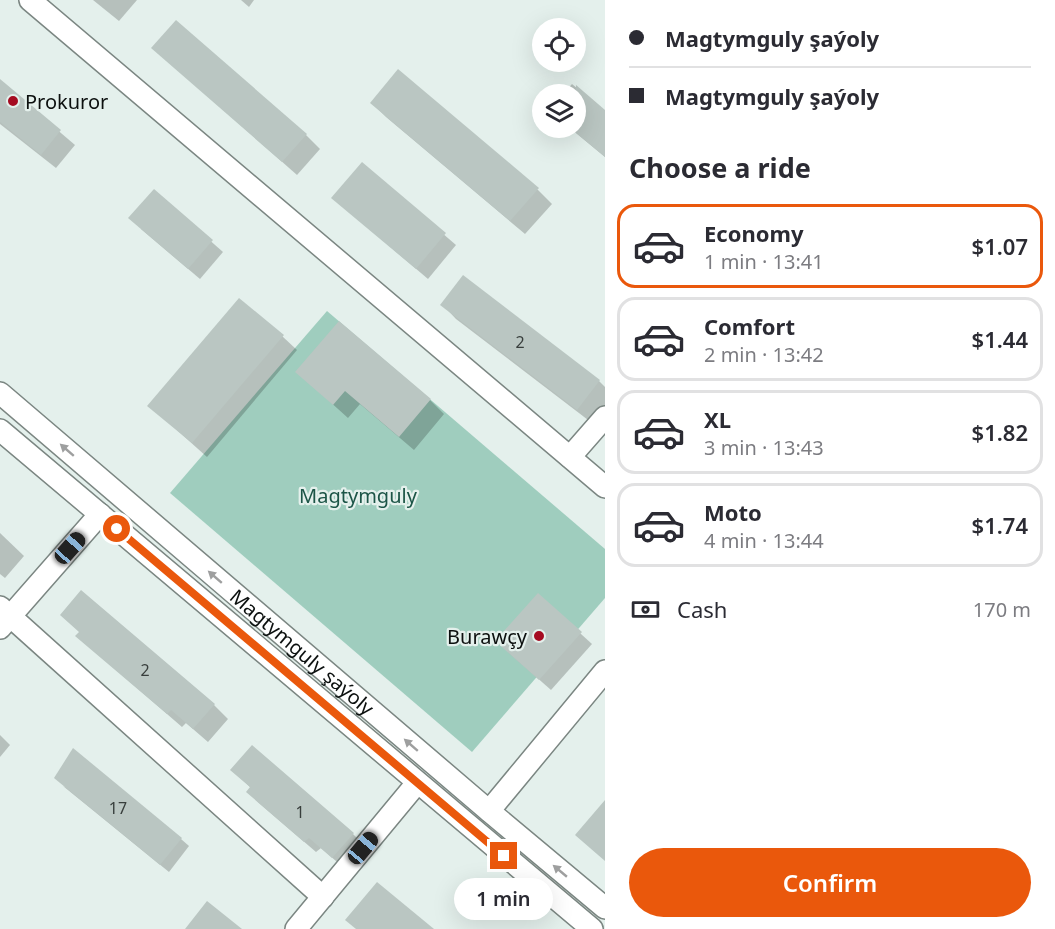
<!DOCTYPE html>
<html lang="en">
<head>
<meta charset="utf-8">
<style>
	:root { --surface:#fff; --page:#f2f2f3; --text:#2b2b33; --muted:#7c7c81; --line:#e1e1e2; --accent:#ea580c }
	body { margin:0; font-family:"Noto Sans",sans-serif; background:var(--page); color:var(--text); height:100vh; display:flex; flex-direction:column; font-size:22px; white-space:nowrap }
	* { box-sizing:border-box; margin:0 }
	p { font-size:20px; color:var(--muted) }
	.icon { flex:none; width:33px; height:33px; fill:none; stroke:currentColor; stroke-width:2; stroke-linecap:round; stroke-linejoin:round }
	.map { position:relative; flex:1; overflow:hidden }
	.sheet { display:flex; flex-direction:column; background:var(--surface); width:450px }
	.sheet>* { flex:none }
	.hud { display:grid; align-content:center; height:132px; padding:0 24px; background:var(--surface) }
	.buttons { position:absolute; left:532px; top:18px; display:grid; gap:12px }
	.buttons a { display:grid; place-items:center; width:54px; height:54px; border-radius:50%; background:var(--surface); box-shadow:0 6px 24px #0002; font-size:30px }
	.end { position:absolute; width:27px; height:27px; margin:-14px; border:8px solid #ea580c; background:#fff; box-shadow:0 0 0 3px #fff }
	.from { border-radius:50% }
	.bubble { position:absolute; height:42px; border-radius:21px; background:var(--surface); box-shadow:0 6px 24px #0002; font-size:20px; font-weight:600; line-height:42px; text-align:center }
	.car { position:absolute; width:18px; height:36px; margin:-18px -9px; border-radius:8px; box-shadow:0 0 4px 2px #0007; background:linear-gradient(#222 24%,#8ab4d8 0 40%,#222 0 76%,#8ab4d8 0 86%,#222 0) }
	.hud b { display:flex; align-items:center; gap:21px; height:57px; font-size:22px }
	.hud b+b { border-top:2px solid var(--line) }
	.hud i { width:15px; height:15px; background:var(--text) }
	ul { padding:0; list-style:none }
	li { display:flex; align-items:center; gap:18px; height:84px; margin:0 12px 9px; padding:0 12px; border:3px solid var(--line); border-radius:18px }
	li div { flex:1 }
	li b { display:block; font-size:22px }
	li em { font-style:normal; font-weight:600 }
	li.active { border-color:var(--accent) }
	li>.icon { width:54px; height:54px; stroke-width:1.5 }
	h2 { padding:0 24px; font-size:27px; line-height:72px }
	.pay { display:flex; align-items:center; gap:15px; height:66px; padding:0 24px; font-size:22px }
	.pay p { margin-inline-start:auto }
	.action { display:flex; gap:12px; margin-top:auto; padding:12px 24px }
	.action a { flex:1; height:69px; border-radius:36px; background:var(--accent); color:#fff; font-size:24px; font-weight:600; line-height:69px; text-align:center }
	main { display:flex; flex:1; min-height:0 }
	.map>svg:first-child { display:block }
	.green { fill:#9fcdbe }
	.shadow { fill:#0003 }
	.building { fill:#bac6c2 }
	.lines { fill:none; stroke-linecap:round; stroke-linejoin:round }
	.minor-casing { stroke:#7b8682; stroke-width:24 }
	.minor { stroke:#fff; stroke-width:21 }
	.oneway { fill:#9e9f9f }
	.route { stroke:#ea580c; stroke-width:8 }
	.poi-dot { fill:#a50b21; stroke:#e4f0ec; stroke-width:2 }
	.labels { text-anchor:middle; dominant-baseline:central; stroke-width:4.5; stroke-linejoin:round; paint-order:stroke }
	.number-label { font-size:16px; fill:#383e3c }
	.poi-label { font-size:20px; fill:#0c100f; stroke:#e4f0ec; text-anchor:start }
	.park-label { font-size:20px; fill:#1c5547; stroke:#e4f0ec }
	.street-label { font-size:20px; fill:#0c100f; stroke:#e4f0ec }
</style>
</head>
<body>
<main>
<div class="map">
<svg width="605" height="929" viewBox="0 0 605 929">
	<rect width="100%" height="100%" fill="#e4f0ec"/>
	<path class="green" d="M327 311 605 549V598L472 752 170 493Z"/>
	<g class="shadow">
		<path d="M93 0H137L119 21Z"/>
		<path d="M241 0H254L249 7Z"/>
		<path d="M153 48 306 135 320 149 297 175Z"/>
		<path d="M0 81 75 145 56 168 0 124Z"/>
		<path d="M572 84 605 112V157L570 128H576V94H563Z"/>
		<path d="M372 103 538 190 552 204 525 234 386 117Z"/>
		<path d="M362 164 456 245 428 279 333 198Z"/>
		<path d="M154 191 223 252 200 279 141 229Z"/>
		<path d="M442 304 599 381 605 387V406L592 423 456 319Z"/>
		<path d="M282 336 297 350 207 457 150 406Z"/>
		<path d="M297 372 430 400 444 414 414 450 360 404 348 418Z"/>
		<path d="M0 533 24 556 5 578 0 574Z"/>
		<path d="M538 595 592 644 551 690 508 652Z"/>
		<path d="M77 636 214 705 228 719 208 742 186 723 182 727Z"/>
		<path d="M0 735 10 745 0 757Z"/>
		<path d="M232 770 353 834 364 845 344 868 321 848 316 852 259 803 248 792 251 788Z"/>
		<path d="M63 786 181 839 189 846 169 872Z"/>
	</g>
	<g class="building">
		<path d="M176 20 307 134 282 162 151 48Z"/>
		<path d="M398 69 539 188 510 221 370 103Z"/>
		<path d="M0 79 61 130 41 155 0 122Z"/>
		<path d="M576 85 605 110V157L576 133Z"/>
		<path d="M362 162 446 233 416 269 331 198Z"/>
		<path d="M154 189 213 240 188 269 128 218Z"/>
		<path d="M463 275 600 380 577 410 440 305Z"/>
		<path d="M239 298 284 335 192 443 147 406Z"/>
		<path d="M339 321 431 399 399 437 345 391 333 405 295 372Z"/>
		<path d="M81 590 215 704 193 729 171 710 167 714 75 636 79 632 60 615Z"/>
		<path d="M538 593 582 632 539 680 495 641Z"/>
		<path d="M252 745 354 833 332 858 309 838 304 842 246 792 250 787 230 770Z"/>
		<path d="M73 748 182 838 160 865 54 778Z"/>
		<path d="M605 800V861L575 835Z"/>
		<path d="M377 882 434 929H356L345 920Z"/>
		<path d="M207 901 242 929H185Z"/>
	</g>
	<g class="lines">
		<g class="minor-casing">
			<g id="minor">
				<path d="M30 0 605 487"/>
				<path id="s1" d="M0 393 489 811 605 908"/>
				<path d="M0 430 592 929"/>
				<path d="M570 457 605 417"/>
				<path d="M0 607 323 897"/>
				<path d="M0 628 100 514"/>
				<path d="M489 811 605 671"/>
				<path d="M296 929 417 783"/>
			</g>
		</g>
		<use href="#minor" class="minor"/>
	</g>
	<defs><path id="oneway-solid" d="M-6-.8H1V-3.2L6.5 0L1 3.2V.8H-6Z" transform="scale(1.5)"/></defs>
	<g class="oneway">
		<use href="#oneway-solid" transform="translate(67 450) rotate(-139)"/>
		<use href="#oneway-solid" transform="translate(215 577) rotate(-139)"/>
		<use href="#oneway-solid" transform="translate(411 745) rotate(-139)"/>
		<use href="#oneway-solid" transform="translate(560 871) rotate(-140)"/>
	</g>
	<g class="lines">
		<path class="route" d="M117 529 504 856"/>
	</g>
	<g class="poi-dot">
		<circle cx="13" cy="101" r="6"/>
		<circle cx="539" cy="636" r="6"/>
	</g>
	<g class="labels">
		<g class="number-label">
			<text x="520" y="342">2</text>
			<text x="145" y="670">2</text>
			<text x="118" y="808">17</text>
			<text x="300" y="812">1</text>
		</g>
		<g class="poi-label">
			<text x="25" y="101">Prokuror</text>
			<text x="527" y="636" text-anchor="end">Burawçy</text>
		</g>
		<g class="park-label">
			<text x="358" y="495">Magtymguly</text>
		</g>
		<g class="street-label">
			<text stroke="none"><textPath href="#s1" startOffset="398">Magtymguly şaýoly</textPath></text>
		</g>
	</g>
</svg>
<div class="buttons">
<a><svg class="icon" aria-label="locate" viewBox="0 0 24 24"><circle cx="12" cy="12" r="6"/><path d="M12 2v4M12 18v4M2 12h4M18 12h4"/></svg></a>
<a><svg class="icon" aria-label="layers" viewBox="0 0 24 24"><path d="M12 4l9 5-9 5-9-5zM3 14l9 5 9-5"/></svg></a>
</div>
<i class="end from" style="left:117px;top:529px"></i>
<i class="end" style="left:504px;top:856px"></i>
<div class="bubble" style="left:454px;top:878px;width:99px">1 min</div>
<i class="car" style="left:70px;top:548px;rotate:42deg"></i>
<i class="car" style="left:363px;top:848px;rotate:40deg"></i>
</div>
<section class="sheet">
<div class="hud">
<b><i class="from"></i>Magtymguly şaýoly</b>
<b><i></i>Magtymguly şaýoly</b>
</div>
<h2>Choose a ride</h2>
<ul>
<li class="active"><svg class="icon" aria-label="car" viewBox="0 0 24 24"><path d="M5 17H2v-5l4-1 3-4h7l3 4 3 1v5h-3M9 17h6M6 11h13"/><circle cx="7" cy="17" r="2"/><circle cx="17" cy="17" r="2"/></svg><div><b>Economy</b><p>1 min · 13:41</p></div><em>$1.07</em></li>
<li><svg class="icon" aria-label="car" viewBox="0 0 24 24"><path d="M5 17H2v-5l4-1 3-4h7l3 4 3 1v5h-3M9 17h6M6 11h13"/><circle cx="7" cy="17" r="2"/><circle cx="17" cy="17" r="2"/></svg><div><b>Comfort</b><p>2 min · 13:42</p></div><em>$1.44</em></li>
<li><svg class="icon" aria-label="car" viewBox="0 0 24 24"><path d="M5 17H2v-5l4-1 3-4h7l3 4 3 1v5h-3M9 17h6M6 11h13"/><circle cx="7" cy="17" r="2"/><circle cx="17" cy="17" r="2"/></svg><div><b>XL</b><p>3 min · 13:43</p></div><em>$1.82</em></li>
<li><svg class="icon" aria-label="car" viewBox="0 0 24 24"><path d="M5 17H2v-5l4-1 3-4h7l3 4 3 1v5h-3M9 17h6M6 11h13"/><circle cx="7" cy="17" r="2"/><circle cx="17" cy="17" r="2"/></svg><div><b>Moto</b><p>4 min · 13:44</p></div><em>$1.74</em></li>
</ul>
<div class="pay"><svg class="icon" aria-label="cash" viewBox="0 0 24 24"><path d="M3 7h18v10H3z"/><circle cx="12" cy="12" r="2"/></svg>Cash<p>170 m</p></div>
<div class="action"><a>Confirm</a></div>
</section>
</main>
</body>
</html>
